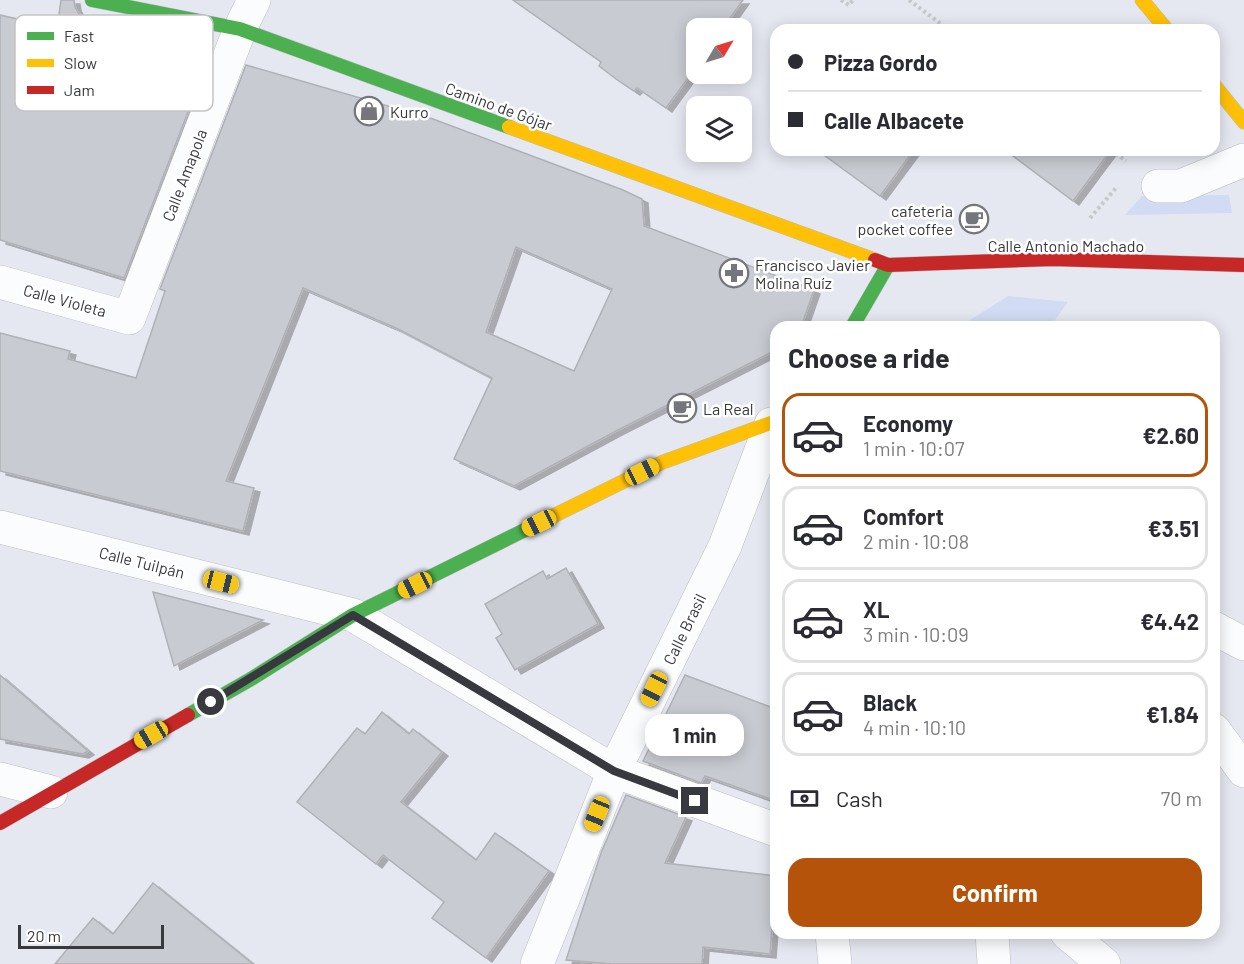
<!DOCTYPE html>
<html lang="en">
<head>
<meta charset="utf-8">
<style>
	:root { --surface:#fff; --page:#f7f7f7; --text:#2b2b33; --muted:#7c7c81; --line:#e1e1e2; --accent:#b45309 }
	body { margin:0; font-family:Barlow,sans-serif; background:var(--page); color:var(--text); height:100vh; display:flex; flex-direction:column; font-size:22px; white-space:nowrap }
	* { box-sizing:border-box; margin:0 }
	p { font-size:20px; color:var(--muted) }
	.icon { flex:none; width:33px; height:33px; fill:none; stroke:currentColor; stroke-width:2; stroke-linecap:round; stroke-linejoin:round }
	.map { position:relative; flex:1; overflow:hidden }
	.details { position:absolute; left:770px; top:321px; width:450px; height:618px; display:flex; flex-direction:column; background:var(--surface); border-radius:18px; box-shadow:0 3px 15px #0003 }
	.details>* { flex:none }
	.hud { position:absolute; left:770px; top:24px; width:450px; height:132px; border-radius:18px; box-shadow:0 3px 15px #0003; display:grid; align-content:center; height:132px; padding:0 18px; background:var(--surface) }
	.needle { width:39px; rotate:52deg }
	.controls { position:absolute; left:686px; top:18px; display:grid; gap:12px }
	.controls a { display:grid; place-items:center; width:66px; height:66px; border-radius:12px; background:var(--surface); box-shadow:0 3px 15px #0003; font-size:30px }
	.scale { position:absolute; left:18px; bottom:15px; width:146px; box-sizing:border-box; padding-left:6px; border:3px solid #37393e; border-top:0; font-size:16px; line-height:21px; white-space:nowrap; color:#37393e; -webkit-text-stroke:4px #fff; paint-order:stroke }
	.end { position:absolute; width:27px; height:27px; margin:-14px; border:8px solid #37393e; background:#fff; box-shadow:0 0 0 3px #fff }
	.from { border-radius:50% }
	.bubble { position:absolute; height:42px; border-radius:18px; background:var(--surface); box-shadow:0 3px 15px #0003; font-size:20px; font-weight:700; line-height:42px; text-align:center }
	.car { position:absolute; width:18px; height:36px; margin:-18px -9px; border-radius:8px; box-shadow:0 0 4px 2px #0007; background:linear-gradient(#f5c518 24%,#345 0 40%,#f5c518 0 76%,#345 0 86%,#f5c518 0) }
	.hud b { display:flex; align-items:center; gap:21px; height:57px; font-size:22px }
	.hud b+b { border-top:2px solid var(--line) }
	.hud i { width:15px; height:15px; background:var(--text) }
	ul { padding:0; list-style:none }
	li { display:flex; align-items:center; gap:18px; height:84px; margin:0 12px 9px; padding:0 6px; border:3px solid var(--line); border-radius:18px }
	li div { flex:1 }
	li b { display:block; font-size:22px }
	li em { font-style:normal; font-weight:700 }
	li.selected { border-color:var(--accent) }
	li>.icon { width:54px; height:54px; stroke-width:1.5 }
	h2 { padding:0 18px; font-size:27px; line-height:72px }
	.pay { display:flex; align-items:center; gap:15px; height:66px; padding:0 18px; font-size:22px }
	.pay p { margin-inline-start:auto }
	.cta { display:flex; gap:12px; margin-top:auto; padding:12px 18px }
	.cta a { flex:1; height:69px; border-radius:18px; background:var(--accent); color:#fff; font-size:24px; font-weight:700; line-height:69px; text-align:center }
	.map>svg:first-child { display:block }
	.green { fill:#d1dbf3 }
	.building { fill:#c8cbd1; stroke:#afb1b7; stroke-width:1.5; fill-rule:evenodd; filter:url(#shadow) }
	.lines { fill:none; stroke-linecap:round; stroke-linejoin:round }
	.street-casing { stroke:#bcbec3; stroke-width:34 }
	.fast-casing { stroke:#bcbec3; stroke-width:15 }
	.slow-casing { stroke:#bcbec3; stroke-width:15 }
	.jam-casing { stroke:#bcbec3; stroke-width:15 }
	.path { stroke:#c7c8ca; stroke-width:4; stroke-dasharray:3 3; stroke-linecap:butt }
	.street { stroke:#fbfcfd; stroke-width:33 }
	.fast { stroke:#4caf50; stroke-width:14 }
	.slow { stroke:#ffc107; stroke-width:14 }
	.jam { stroke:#c62828; stroke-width:14 }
	.route { stroke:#37393e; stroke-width:8 }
	.labels { text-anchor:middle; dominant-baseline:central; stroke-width:5; stroke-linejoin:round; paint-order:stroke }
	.street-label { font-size:16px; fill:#37393e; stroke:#fff }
	.poi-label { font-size:16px; fill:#37393e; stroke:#fff; text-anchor:start }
	.key { fill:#fff; stroke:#c3c4c5; stroke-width:1.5 }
	.key-label { font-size:16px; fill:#37393e }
</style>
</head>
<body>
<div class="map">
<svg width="1244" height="964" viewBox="0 0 1244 964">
	<defs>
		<filter id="shadow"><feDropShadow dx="6" dy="4" stdDeviation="0" flood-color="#0004"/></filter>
	</defs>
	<rect width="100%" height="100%" fill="#e5e8f0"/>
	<g class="green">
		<path d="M1229 195 1232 213 1125 215 1142 196Z"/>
		<path d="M1008 296 1068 302 1050 327H959Z"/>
	</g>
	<g class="building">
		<path d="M61 0H74L75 7 79 14 88 18 206 41 200 52 210 55 124 278 0 240V15L57 28Z"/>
		<path d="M513 0H743L723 28H696V67L666 108 637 88 634 91 616 79 599 66 601 62Z"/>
		<path d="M246 65 433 119 623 190 642 199 644 226 814 290 801 327H776V350L616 431 514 486 454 459 492 378 396 328 303 288 226 481 254 488 243 531 0 471V333L70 351 68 359 136 378 165 291 160 289ZM516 247 612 289 574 371 486 332Z"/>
		<path d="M817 150H914L880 196Z"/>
		<path d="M1005 150H1111L1073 201Z"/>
		<path d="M566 568 598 624 515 670 496 638 502 634 485 604 543 571 547 579Z"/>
		<path d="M153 592 263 620 174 666Z"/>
		<path d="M0 675 88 751 83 754 0 739Z"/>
		<path d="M685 675 776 709V801L705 776 701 783 643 761Z"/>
		<path d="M382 712 409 734 413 729 442 752 401 802 476 860 495 833 549 871 486 958 432 918 444 902 383 855 376 864 297 802 357 728 365 734Z"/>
		<path d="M626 795 686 817 665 863 776 876 770 954 703 947 702 964H612L566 960 601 853Z"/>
		<path d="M153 883 191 914 253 964H55L93 918 113 934Z"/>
	</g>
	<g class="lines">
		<g class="street-casing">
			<g id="street">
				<path d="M1158 186H1181L1244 160"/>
				<path d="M0 282 129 318 240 29 254 0"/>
				<path d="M0 527 353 615 614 771 776 830"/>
				<path d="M1214 628 1244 644"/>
				<path d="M1214 730 1244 771"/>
				<path d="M0 779 51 792"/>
				<path d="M832 933 835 964"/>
				<path d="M992 933 994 964"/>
				<path d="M1067 933 1104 964"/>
				<path d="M537 964 614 771 725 546 771 424"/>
			</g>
		</g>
		<g class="fast-casing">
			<g id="fast">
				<path d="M92 0 240 29 509 127"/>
				<path d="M852 327 888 265"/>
				<path d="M188 715 251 679 353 615 545 520"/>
			</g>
		</g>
		<g class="slow-casing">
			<g id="slow">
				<path d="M1142 0 1167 30"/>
				<path d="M1214 85 1244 122"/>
				<path d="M509 127 875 260"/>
				<path d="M545 520 663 462 776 421"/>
			</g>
		</g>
		<g class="jam-casing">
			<g id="jam">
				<path d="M875 260 888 265 1053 259 1244 265"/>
				<path d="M0 823 188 715"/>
			</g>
		</g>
		<g class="path">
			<path d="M841 0 849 5 853 0"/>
			<path d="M909 0 949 30"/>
			<path d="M1111 150 1126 161"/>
			<path d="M1090 218 1116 188"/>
		</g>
		<use href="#street" class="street"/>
		<use href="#fast" class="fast"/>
		<use href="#slow" class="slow"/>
		<use href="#jam" class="jam"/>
	</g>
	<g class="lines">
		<path class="route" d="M211 702 353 615 614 771 695 801"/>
	</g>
	<defs>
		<g id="shop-ring" transform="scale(1.5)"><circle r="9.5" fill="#fff" stroke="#74767c" stroke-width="1.5"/><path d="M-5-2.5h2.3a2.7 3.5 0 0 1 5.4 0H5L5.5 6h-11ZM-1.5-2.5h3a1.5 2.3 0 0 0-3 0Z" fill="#74767c"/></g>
		<g id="cafe-ring" transform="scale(1.5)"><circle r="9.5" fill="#fff" stroke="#74767c" stroke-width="1.5"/><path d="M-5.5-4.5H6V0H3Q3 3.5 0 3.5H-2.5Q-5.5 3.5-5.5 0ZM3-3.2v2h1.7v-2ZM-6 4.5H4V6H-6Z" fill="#74767c"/></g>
		<g id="pharmacy-ring" transform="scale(1.5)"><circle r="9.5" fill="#fff" stroke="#74767c" stroke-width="1.5"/><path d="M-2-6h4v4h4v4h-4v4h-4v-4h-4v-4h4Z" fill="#74767c"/></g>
	</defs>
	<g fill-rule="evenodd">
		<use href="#shop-ring" x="369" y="111"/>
		<use href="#cafe-ring" x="974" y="219"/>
		<use href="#pharmacy-ring" x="734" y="273"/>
		<use href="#cafe-ring" x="682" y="408"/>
	</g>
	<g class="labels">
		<g class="street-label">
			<text transform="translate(499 106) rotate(20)">Camino de Gójar</text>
			<text transform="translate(184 175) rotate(-69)">Calle Amapola</text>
			<text x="1066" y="245">Calle Antonio Machado</text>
			<text transform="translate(65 300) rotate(15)">Calle Violeta</text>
			<text transform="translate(142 562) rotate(14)">Calle Tuilpán</text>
			<text transform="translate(684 629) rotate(-64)">Calle Brasil</text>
		</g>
		<g class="poi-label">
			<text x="390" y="111">Kurro</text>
			<text x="953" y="210" text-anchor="end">cafeteria<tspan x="953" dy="18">pocket coffee</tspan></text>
			<text x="755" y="264">Francisco Javier<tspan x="755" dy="18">Molina Ruíz</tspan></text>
			<text x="703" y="408">La Real</text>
		</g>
	</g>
	<rect x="15" y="15" width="198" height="96" rx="9" class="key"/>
	<rect x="27" y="32" width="27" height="8" fill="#4caf50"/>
	<rect x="27" y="59" width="27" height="8" fill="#ffc107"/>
	<rect x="27" y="86" width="27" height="8" fill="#c62828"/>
	<g class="key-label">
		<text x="64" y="42">Fast</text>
		<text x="64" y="69">Slow</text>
		<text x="64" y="96">Jam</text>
	</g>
</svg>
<div class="controls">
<a><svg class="needle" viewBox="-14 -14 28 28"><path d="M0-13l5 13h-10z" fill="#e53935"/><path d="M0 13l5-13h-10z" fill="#7c7c81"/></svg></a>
<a><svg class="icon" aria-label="layers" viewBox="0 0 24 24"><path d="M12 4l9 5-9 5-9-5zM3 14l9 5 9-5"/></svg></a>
</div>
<div class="scale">20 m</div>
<i class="end from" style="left:211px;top:702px"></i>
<i class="end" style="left:695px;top:801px"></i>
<div class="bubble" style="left:645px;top:714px;width:99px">1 min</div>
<i class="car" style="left:642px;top:472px;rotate:63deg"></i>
<i class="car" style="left:539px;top:523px;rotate:244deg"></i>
<i class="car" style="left:221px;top:582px;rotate:104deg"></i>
<i class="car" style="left:415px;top:585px;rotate:244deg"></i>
<i class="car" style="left:654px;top:689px;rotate:206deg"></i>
<i class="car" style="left:151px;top:735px;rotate:240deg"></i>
<i class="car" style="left:597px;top:814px;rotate:202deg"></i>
<div class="hud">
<b><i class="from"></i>Pizza Gordo</b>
<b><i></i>Calle Albacete</b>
</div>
<section class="details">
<h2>Choose a ride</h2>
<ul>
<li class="selected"><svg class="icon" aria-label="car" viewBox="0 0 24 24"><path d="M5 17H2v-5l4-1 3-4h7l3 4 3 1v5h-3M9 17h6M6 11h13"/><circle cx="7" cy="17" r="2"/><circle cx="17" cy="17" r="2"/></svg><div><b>Economy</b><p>1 min · 10:07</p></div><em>€2.60</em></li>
<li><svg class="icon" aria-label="car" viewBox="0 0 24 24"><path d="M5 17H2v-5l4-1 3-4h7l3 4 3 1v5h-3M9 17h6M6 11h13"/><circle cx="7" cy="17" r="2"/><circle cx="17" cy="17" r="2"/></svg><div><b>Comfort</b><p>2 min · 10:08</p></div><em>€3.51</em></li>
<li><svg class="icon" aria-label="car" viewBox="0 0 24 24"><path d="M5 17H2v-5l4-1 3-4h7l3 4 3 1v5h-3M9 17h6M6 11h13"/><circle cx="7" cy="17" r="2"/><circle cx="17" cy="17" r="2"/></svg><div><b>XL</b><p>3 min · 10:09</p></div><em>€4.42</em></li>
<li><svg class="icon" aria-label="car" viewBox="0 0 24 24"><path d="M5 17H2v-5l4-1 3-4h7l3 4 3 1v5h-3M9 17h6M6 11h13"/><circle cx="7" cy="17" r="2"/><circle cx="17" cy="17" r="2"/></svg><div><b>Black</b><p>4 min · 10:10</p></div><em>€1.84</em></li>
</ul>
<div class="pay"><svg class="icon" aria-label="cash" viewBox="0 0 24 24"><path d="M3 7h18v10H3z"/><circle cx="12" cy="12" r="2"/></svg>Cash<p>70 m</p></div>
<div class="cta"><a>Confirm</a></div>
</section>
</div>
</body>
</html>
